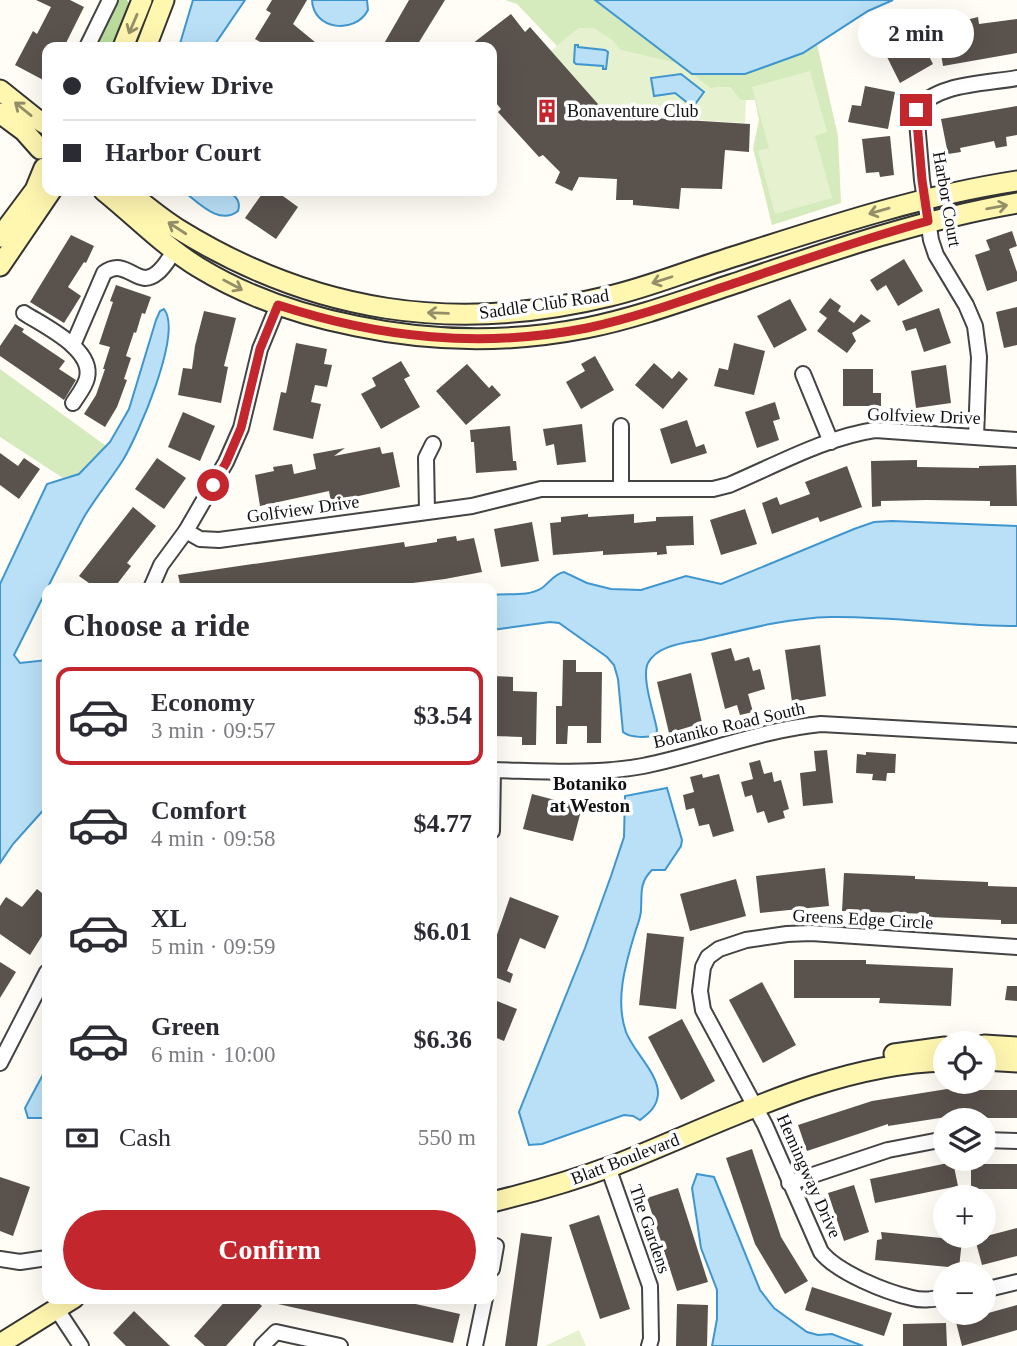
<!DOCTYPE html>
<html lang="en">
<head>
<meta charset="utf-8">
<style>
	:root { --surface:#fff; --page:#f2f2f3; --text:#2b2b33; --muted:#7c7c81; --line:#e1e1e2; --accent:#c4262e }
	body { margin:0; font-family:Georgia,serif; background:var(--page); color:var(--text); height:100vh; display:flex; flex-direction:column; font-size:26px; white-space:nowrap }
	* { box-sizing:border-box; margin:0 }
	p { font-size:23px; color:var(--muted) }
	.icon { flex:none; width:38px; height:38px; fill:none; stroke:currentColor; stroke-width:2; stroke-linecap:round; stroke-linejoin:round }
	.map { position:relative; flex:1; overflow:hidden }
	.panel { position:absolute; left:42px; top:583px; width:455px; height:721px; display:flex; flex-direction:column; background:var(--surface); border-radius:14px; box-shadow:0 7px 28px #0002 }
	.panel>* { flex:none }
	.guide { position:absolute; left:42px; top:42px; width:455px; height:154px; border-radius:14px; box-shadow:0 7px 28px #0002; display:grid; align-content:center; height:154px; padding:0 21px; background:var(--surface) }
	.controls { position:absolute; left:933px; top:1031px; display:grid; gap:14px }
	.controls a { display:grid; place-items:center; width:63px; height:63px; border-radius:50%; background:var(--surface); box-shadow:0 7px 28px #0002; font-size:35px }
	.end { position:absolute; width:32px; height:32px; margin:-16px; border:9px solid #c4262e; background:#fff; box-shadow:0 0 0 4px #fff }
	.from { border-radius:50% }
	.bubble { position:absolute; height:49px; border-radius:24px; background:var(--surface); box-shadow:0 7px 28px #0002; font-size:23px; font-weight:700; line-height:49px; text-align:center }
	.guide b { display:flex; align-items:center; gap:24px; height:66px; font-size:26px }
	.guide b+b { border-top:2px solid var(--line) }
	.guide i { width:18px; height:18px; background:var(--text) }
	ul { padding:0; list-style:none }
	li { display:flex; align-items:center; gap:21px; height:98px; margin:0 14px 10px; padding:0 7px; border:4px solid transparent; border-radius:14px }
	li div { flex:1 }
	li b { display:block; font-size:26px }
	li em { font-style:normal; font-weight:700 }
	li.active { border-color:var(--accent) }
	li>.icon { width:63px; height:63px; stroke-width:1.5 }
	h2 { padding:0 21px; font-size:32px; line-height:84px }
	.pay { display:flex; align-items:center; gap:18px; height:77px; padding:0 21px; font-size:26px }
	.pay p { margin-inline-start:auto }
	.primary-button { display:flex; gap:14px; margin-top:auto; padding:14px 21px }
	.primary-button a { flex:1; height:80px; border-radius:42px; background:var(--accent); color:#fff; font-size:28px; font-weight:700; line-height:80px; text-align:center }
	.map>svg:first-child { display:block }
	.green { fill:#d5ebbd }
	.forest { fill:#b9dc9c }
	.pitch { fill:#e6f2cf }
	.water { fill:#b9e0f7; stroke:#3f96cf; stroke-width:2 }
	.building { fill:#5a524d }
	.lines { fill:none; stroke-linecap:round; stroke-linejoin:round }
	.street-casing { stroke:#444; stroke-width:18 }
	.secondary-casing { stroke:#333; stroke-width:23 }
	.street { stroke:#fff; stroke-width:14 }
	.secondary { stroke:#fff6b0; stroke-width:19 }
	.oneway { stroke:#948f68 }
	.route { stroke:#c4262e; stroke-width:9 }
	.labels { text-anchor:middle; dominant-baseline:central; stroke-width:7; stroke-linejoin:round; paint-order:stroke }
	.poi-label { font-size:18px; fill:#111; stroke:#fff; text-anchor:start }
	.street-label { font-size:18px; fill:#111; stroke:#fff }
	.neighbourhood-label { font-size:19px; font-weight:bold; fill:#111; stroke:#fff }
</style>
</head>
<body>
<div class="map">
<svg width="1017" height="1346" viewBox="0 0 1017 1346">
	<rect width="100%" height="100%" fill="#fffdf5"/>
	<g class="green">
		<path d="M505 0H595L679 64 620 50 612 40 579 28 557 46 517 4Z"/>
		<path d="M817 44 838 136 841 203 772 225 753 148 759 120 755 100H740L730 87 710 88 692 74H745L803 53Z"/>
		<path d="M0 369 106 446 79 474 63 478 0 437Z"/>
	</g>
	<path class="forest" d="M119 0H127L129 4 115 42 109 47H95C100 31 105 11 119 0Z"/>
	<g class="pitch">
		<path d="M579 28H594L612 40 620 50 679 64 710 88 730 87 740 100H746L745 123 599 114 594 109 598 104 551 51Z"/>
		<path d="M810 71 827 132 815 136 832 198 775 214 758 151 769 148 752 87Z"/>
		<path d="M579 1330 586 1346H545Z"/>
	</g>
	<g class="water">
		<path d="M193 0H245L213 47H179Z"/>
		<path d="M312 0H367L368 10C355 35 313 30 312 0Z"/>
		<path d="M595 0H893L868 11 803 53 745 74H692Z"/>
		<path d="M575 45H578V47L605 50 608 52 606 69H603V66L576 64 574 62Z"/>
		<path d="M681 74 704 92 693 107 675 93 654 96 651 78Z"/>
		<path d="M183 191H229C236 197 241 201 238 211 219 226 198 202 183 191Z"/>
		<path d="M164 309C183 333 138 435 123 460 111 479 96 497 84 517 59 563 38 608 14 655L20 663 47 660V806L13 844 0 863V584L47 484 79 474 110 442 129 409 156 320 160 311Z"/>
		<path d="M892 521 1017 526V626C955 626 893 616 831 617 788 618 747 629 705 639 687 643 658 644 648 663 641 677 654 713 657 730L656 735C647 738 630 738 623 732L618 679 614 665 607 657 559 623 550 622 492 630V595C508 593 528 597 542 588 550 582 554 574 564 572L587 583 611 589 641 590 686 576 721 584 854 529 874 522Z"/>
		<path d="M667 788 682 840 681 846 665 870H652C639 883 642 893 641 910 641 918 636 928 634 936 625 966 615 1001 626 1032 633 1051 659 1074 658 1094 657 1107 649 1113 640 1120L633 1116 624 1115 542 1144 529 1145 519 1112 585 948 611 876 624 837 625 796Z"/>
		<path d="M47 1067V1118H28L25 1108Z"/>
		<path d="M697 1174 714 1177 760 1290 774 1308 807 1332 818 1335 832 1334 863 1346H712L717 1319V1290L701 1248 692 1188Z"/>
	</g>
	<g class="building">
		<path d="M36 0H70L84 7 64 47H47V82L15 65 33 31 37 34 51 7Z"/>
		<path d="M272 0H307L293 24 321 47H269L255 39 271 13 266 10Z"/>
		<path d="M409 0H445L416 47H382Z"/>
		<path d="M511 14 525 32 530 27 598 104 589 114 750 124 749 152 725 150 722 189 681 188 679 209 633 205V200H616L617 179 579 177 572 191 555 183 560 172 543 155 539 157 498 112 501 109 492 98V47H468Z"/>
		<path d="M978 17 979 24 1017 19V53L943 66 938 36 967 31 966 20Z"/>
		<path d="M917 33 933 64 900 83 886 55 908 43 906 39Z"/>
		<path d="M865 86 895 92 888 129 848 122 852 105 861 106Z"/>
		<path d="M1017 106V135L1006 137 1007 146 996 148 994 141 960 148 961 152 948 154 941 119Z"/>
		<path d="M890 136 894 175 880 177 879 172 866 173 862 139Z"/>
		<path d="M264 191H276L298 207 276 239 245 218Z"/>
		<path d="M1012 231 1017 246 1009 249 1017 272V281L987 291 975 255 990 250 986 240Z"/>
		<path d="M71 235 94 246 86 263 84 262 68 287 81 296 64 323 30 302Z"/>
		<path d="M904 259 923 291 898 306 886 285 877 291 870 280Z"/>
		<path d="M116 285 151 297 145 314 142 313 136 333 134 332 126 356 131 358 124 379 127 380 117 407 105 427 84 414 96 395 105 369H103L110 347 99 344 113 302 110 301Z"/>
		<path d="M830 298 841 306 838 311 854 323 861 314 871 321 852 333 856 341 847 353 817 331 827 318 819 312Z"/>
		<path d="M790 299 807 330 774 348 757 316Z"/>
		<path d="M1017 307V345L1004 348 996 312Z"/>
		<path d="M939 308 951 343 924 352 916 328 906 331 902 321Z"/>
		<path d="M204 311 236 318 224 366 228 367 221 403 178 395 183 368 192 369 195 346Z"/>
		<path d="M15 324 24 329 22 332 65 361 59 369 76 380 64 400 0 356V346Z"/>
		<path d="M296 343 327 349 324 364 332 365 327 387 315 385 311 402 321 404 313 439 273 430 281 392 286 393Z"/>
		<path d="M734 343 765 351 754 395 714 386 719 368 728 370Z"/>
		<path d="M595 356 614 390 581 409 566 382 585 371 581 364Z"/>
		<path d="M401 361 410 376 404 379 420 407 381 429 361 394 376 386 372 378Z"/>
		<path d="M654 363 672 379 679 371 688 379 663 409 635 385Z"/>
		<path d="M467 364 489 388 492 385 501 395 466 425 436 391Z"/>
		<path d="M946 365 951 403 916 408 911 371Z"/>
		<path d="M843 369H873V393H881V406H843Z"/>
		<path d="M775 402 780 419 773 421 779 440 757 448 745 412Z"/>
		<path d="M183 412 215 426 200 461 168 447Z"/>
		<path d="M687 420 696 447 704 444 707 453 671 464 660 429Z"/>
		<path d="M582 424 586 462 557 465 554 444 546 446 543 429Z"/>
		<path d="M510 426 513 461H516L517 470 476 473 474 442H471L470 430Z"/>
		<path d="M380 447 382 454 393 452 400 487 331 502 329 491 260 506 255 475 274 471 273 467 292 464 294 474 316 469 313 454 345 448 334 456Z"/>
		<path d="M0 453 18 466 24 458 40 469 19 499 0 485Z"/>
		<path d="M157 458 186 478 164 509 135 489Z"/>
		<path d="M917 460V467L979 468V466L1016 465 1017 506H990V501L927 500 881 501V506L872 507 871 461Z"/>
		<path d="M847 466 862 507 820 522 818 517 772 534 762 503 777 497 780 505 810 494 805 482Z"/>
		<path d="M133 507 156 526 127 563 131 566 114 588H96L79 576Z"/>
		<path d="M745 509 757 544 721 555 710 520Z"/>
		<path d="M588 514V517L634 514V523L656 521V517L693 516 694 545 666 546 667 554 657 555V552L603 555V551L553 555 550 523 561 522V517Z"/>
		<path d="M532 522 539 561 501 567 494 529Z"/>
		<path d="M456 536 457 541 474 538 482 572 445 579 372 588H181L178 575 404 542 405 547 437 542V539Z"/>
		<path d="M820 645 826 696 792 702 785 650Z"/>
		<path d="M731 648 735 661 749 657 753 671 760 669 765 689 748 694 753 712 740 715 737 705 725 709 711 653Z"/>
		<path d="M563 660H576V672H602L601 743H587V726H568L567 744H556V706H562Z"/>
		<path d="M691 673 702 723 669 733 657 682Z"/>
		<path d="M492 676 513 677V691L537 692 536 745H522V737L492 736Z"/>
		<path d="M827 750 833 803 803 806 800 773 816 771 814 751Z"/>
		<path d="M866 752 896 754 895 773H887L886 781 872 780 873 774 856 773 857 754 866 755Z"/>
		<path d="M760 760 764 774 772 772 774 782 781 780 789 809 783 811 785 818 768 823 764 811 757 813 752 795 745 797 741 782 753 779 749 763Z"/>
		<path d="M702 774 703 778 719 774 734 831 713 837 709 824 699 826 694 808 686 810 683 795 694 792 690 777Z"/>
		<path d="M532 794 582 807 573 841 523 829Z"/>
		<path d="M825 868 829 906 760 913 756 876Z"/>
		<path d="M844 873 915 876V879L988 882V886L1017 887V924H1001V920L929 917V914L842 911Z"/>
		<path d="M736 879 746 916 690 931 680 894Z"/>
		<path d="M37 889 47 897V928L30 955 0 934V906L6 897 22 907Z"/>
		<path d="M510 897 559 916 545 949 520 938 507 971 513 974 510 983 492 976V949Z"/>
		<path d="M647 933 684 937 676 1009 639 1005Z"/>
		<path d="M794 960H866V964L953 968 951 1006 879 1003 880 998H794Z"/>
		<path d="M0 962 16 972 0 998Z"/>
		<path d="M762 982 796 1045 763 1063 729 1000Z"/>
		<path d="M1007 986H1017V1001L1005 1000Z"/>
		<path d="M492 999 517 1009 504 1041 492 1036 497 1018 492 1016Z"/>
		<path d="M682 1019 715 1081 681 1100 648 1037Z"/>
		<path d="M966 1086 967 1090H1017V1118H979V1112L888 1126V1124L807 1151 798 1125 872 1101Z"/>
		<path d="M752 1149 781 1237 808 1281 785 1294 755 1244 726 1158Z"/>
		<path d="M953 1162 958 1186 875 1203 870 1179Z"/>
		<rect x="971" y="1164" width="46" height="25"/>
		<path d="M0 1177 30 1187 13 1236 0 1231Z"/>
		<path d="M854 1185 869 1232 844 1241 828 1193Z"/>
		<path d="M678 1188 708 1282 677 1291 647 1198Z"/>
		<path d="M599 1215 630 1309 600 1319 569 1225Z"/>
		<path d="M1017 1228V1256L982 1265 975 1239Z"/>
		<path d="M881 1232 962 1240 959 1268 875 1260 877 1240 882 1239Z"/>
		<path d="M521 1233 552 1237 537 1346H505Z"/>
		<path d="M812 1287 892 1313 884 1336 805 1310Z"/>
		<path d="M228 1298H253L262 1306 226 1346H205L194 1336Z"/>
		<path d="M270 1298H389L460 1314 453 1343 269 1302Z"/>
		<path d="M677 1304 708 1305 707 1346H676Z"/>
		<path d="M1017 1305V1330L962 1346 956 1322Z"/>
		<path d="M134 1311 170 1346H126L113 1333Z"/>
		<path d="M946 1323 947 1346H903V1324Z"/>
	</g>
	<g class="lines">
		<g class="street-casing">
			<g id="street">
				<path d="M87 47 110 0"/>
				<path d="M24 313C44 326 94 349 87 378 85 387 78 395 73 403"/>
				<path d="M73 345 104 273C127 256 137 290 157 273 165 267 169 258 175 250"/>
				<path d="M803 374 831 442"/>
				<path d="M976 437 979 357 975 326 966 305 936 255 931 240 922 180 916 110C937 83 984 84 1017 78"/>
				<path d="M621 487V426"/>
				<path d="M427 511 426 458 433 444"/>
				<path d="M186 531 200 539 219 540 472 506 541 489H713L729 485C774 466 826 437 875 430L1017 440"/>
				<path d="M151 588 161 565 186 531 226 462 241 428 260 349 278 305"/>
				<path d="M492 770C541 771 594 775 643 766 703 754 760 730 821 724L1017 735"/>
				<path d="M492 831 493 770"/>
				<path d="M0 1063 47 972"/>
				<path d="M984 1140 1017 1141"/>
				<path d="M608 1167 650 1286 651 1339 649 1346"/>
				<path d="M789 1183 888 1150 945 1139"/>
				<path d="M0 1259 20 1262 47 1258"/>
				<path d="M492 1269 496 1246"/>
				<path d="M984 1290 1017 1282"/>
				<path d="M945 1297C934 1299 923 1301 912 1298 886 1292 838 1273 821 1252L765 1125 703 1010 700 991 703 967 708 957 719 949 746 940 787 934 811 933 1017 947"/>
				<path d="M56 1308 81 1346"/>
				<path d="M262 1346 276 1332 340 1346"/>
				<path d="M475 1346 485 1298"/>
			</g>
		</g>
		<g class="secondary-casing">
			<g id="secondary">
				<path d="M123 47 142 0"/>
				<path d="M146 47 164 0"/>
				<path d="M0 90 35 118 47 125"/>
				<path d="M0 113 24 131 40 149"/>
				<path d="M104 191C135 216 164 246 198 267 247 297 300 315 356 326 432 342 510 343 586 328 636 318 685 300 733 284 827 252 919 220 1017 203"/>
				<path d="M127 191C143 203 160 218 178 229 314 313 454 334 610 296 644 288 677 275 711 264 812 232 912 197 1017 181"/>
				<path d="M0 237 35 190 44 168"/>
				<path d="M0 266 51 191"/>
				<path d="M984 1045 1017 1047"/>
				<path d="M894 1054 945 1047"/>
				<path d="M984 1060 1017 1062"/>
				<path d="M492 1202C533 1192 575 1180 615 1165 720 1124 829 1064 945 1061"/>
				<path d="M0 1344 74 1298"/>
			</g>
		</g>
		<use href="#street" class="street"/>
		<use href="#secondary" class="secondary"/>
	</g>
	<defs><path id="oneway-shaft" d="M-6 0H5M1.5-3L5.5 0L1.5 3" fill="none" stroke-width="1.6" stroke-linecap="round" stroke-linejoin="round" transform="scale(1.75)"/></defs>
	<g class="oneway">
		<use href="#oneway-shaft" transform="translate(133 24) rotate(113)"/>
		<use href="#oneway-shaft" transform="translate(23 109) rotate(-141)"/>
		<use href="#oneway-shaft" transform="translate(997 207) rotate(-10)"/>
		<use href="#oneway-shaft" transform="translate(879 211) rotate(164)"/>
		<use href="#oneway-shaft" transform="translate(177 228) rotate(-147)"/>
		<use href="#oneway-shaft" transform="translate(662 280) rotate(162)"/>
		<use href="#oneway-shaft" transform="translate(233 285) rotate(28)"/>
		<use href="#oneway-shaft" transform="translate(438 313) rotate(-178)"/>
	</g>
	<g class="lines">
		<path class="route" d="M213 485 226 463 241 428 260 349 278 305C380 338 481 349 587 328 633 318 676 303 720 288 789 265 858 240 928 221L922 180 916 110"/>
	</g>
	<defs>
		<g id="building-bare" transform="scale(1.89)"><path d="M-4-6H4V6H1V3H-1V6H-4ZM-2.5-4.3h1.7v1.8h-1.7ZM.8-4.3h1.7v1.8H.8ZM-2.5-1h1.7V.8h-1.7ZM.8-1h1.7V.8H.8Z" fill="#c4262e" stroke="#fff" stroke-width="2.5" paint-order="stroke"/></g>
	</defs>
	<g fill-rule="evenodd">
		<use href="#building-bare" x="547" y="111"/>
	</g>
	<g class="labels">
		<g class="poi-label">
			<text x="567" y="111">Bonaventure Club</text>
		</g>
		<g class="street-label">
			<text transform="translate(947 199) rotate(80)">Harbor Court</text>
			<text transform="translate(544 304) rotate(-8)">Saddle Club Road</text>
			<text transform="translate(924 416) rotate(2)">Golfview Drive</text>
			<text transform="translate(303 509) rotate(-8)">Golfview Drive</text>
			<text transform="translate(729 725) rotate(-13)">Botaniko Road South</text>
			<text transform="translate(863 919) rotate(3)">Greens Edge Circle</text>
			<text transform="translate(625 1159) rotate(-21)">Blatt Boulevard</text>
			<text transform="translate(809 1176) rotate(66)">Hemingway Drive</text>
			<text transform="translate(650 1229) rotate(71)">The Gardens</text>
		</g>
		<g class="neighbourhood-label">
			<text x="590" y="783">Botaniko<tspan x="590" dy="22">at Weston</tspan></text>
		</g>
	</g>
</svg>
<div class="controls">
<a><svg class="icon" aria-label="locate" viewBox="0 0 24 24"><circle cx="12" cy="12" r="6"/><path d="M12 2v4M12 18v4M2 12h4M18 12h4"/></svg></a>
<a><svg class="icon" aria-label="layers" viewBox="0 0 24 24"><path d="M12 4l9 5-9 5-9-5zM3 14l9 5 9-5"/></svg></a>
<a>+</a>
<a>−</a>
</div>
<i class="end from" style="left:213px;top:485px"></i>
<i class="end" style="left:916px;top:110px"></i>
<div class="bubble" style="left:858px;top:9px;width:116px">2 min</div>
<div class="guide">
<b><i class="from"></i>Golfview Drive</b>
<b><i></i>Harbor Court</b>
</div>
<section class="panel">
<h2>Choose a ride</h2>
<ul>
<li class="active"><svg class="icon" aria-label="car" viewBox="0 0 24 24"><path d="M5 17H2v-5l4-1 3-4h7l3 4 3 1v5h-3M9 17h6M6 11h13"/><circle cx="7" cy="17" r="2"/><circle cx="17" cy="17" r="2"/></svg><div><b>Economy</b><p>3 min · 09:57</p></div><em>$3.54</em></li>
<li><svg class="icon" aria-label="car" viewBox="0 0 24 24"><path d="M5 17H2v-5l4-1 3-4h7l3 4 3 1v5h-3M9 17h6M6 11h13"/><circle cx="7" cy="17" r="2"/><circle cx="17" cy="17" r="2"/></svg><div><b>Comfort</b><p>4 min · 09:58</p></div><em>$4.77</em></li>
<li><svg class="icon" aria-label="car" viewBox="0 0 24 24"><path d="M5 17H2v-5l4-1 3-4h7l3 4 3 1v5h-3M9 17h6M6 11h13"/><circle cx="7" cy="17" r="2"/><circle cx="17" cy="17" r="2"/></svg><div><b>XL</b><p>5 min · 09:59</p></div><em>$6.01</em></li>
<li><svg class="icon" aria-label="car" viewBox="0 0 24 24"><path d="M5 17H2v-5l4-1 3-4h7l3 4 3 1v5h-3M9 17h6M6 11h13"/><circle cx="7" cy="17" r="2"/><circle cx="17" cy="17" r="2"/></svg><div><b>Green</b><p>6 min · 10:00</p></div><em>$6.36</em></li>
</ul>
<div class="pay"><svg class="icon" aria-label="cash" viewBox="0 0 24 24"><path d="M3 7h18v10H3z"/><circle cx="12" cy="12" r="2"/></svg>Cash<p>550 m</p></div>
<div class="primary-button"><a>Confirm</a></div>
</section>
</div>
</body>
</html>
